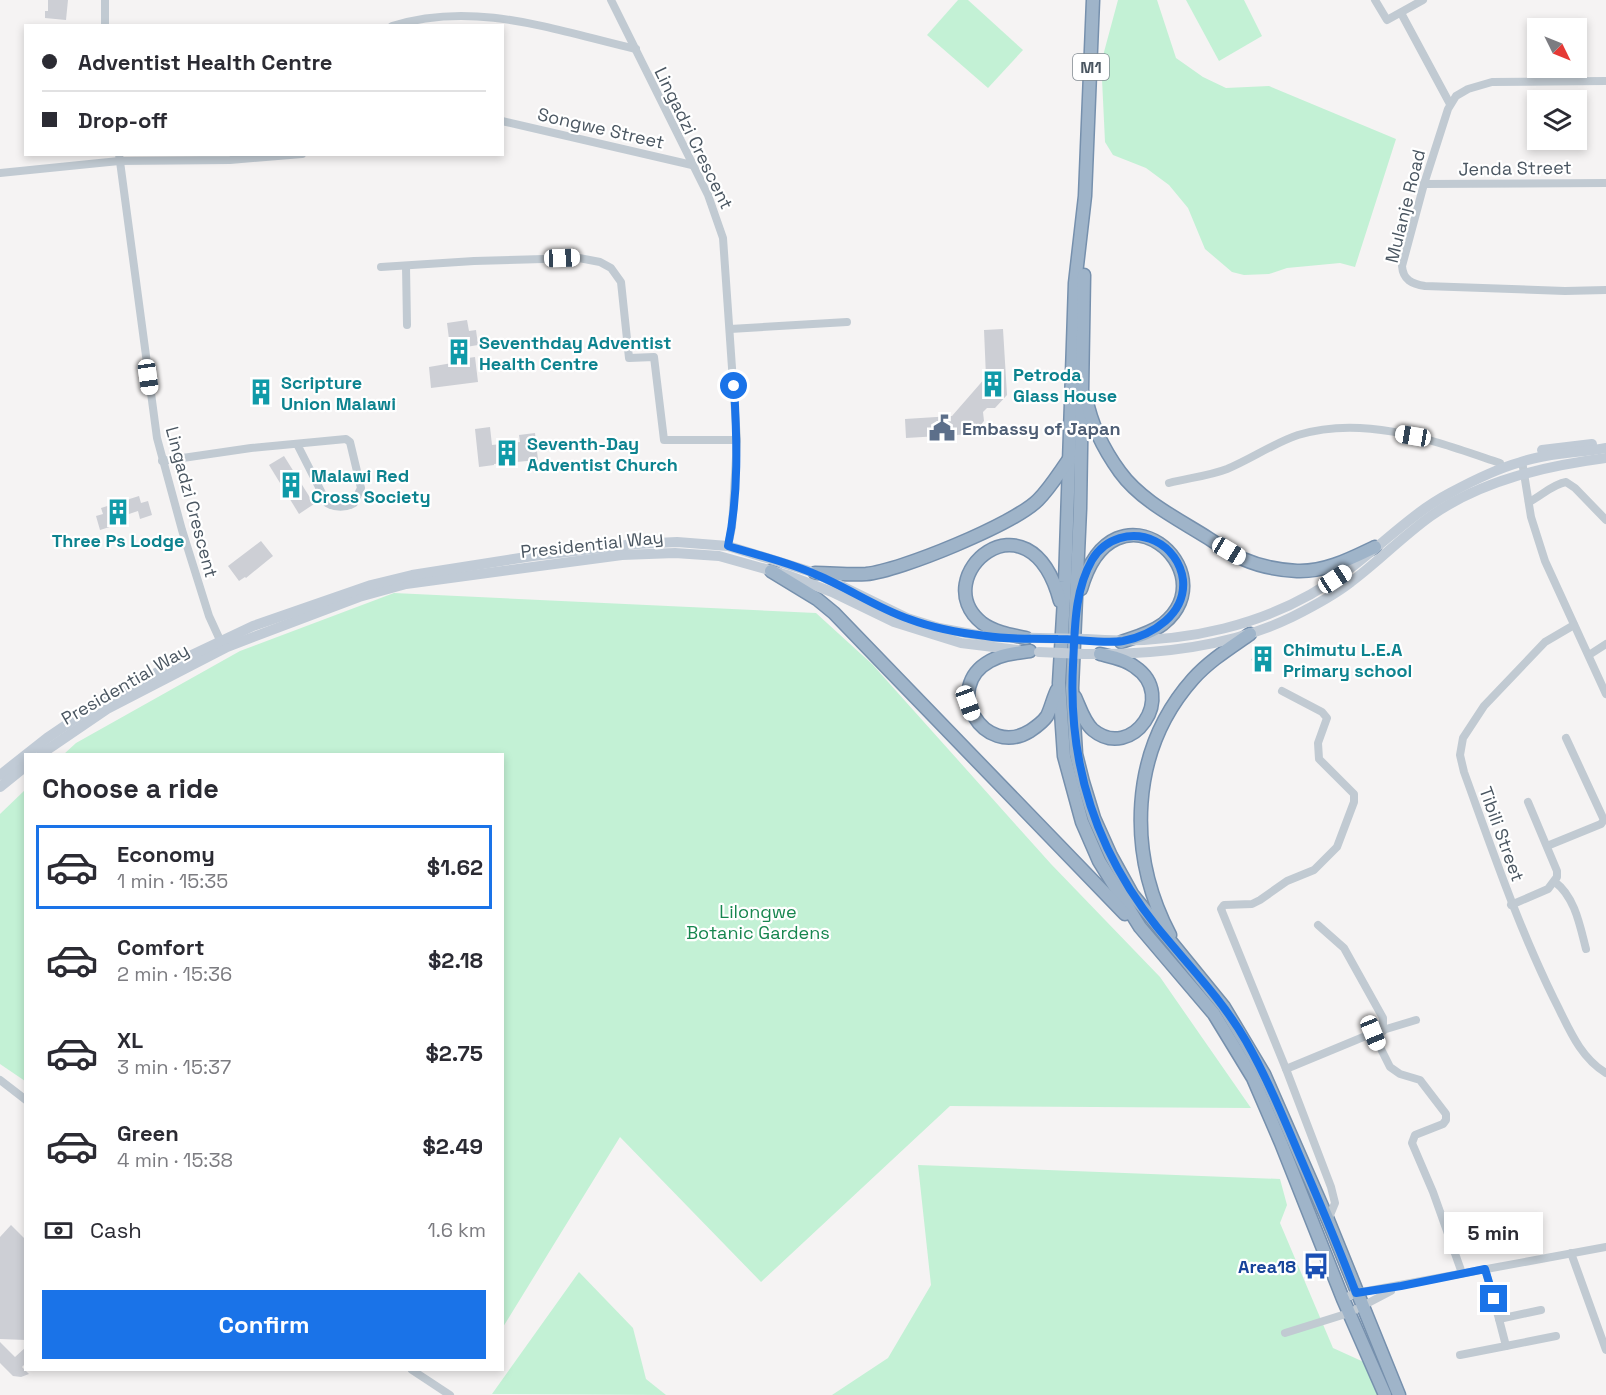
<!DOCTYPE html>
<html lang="en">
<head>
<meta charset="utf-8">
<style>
	:root { --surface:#fff; --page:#f7f7f7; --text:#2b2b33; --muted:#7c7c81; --line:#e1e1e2; --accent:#1a73e8 }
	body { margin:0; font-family:"Space Grotesk",sans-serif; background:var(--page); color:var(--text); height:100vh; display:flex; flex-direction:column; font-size:22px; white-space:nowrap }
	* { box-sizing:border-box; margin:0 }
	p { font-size:20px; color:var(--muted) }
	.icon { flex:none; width:33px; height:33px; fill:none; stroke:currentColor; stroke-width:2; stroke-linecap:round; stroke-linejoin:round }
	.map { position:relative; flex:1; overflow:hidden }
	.panel { position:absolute; left:24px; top:753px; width:480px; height:618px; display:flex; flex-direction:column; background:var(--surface); border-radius:0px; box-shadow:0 3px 9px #0003 }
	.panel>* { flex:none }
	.banner { position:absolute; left:24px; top:24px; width:480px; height:132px; border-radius:0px; box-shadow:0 3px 9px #0003; display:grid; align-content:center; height:132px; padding:0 18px; background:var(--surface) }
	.needle { width:39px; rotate:133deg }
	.buttons { position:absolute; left:1527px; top:18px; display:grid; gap:12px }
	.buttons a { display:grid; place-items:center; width:60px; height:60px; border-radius:0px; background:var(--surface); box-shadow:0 3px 9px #0003; font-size:30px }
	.end { position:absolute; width:27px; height:27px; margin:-14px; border:8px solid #1a73e8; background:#fff; box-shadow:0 0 0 3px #fff }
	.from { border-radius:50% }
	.bubble { position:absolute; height:42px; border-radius:0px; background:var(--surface); box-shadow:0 3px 9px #0003; font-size:20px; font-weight:800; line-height:42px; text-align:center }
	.car { position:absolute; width:18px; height:36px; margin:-18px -9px; border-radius:8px; box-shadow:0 0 4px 2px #0007; background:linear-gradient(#fff 24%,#345 0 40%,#fff 0 76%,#345 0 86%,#fff 0) }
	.banner b { display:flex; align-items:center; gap:21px; height:57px; font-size:22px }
	.banner b+b { border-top:2px solid var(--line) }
	.banner i { width:15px; height:15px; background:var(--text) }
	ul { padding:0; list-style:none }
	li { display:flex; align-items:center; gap:18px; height:84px; margin:0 12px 9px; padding:0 6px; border:3px solid transparent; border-radius:0px }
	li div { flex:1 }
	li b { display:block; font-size:22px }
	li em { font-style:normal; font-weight:800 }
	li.on { border-color:var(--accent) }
	li>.icon { width:54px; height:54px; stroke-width:1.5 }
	h2 { padding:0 18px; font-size:27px; line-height:72px }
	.pay { display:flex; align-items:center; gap:15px; height:66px; padding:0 18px; font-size:22px }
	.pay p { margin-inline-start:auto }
	.action { display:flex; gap:12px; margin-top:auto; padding:12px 18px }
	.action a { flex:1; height:69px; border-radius:0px; background:var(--accent); color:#fff; font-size:24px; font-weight:800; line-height:69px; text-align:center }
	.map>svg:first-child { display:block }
	.green { fill:#c3f1d5 }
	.building { fill:#cdcfd5 }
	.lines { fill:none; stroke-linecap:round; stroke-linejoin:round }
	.trunk-casing { stroke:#7690ad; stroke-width:15 }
	.minor { stroke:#c1cad2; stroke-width:8 }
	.secondary { stroke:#c1cbd6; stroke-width:10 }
	.trunk { stroke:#9fb4c9; stroke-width:12 }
	.secondary-bridge { stroke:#c1cbd6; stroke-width:10 }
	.route { stroke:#1a73e8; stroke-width:8 }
	.labels { text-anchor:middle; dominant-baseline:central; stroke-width:4.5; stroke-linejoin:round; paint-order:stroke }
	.shield { fill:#fff; stroke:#808990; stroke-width:1.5 }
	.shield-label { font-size:16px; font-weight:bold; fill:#4a5661 }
	.street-label { font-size:18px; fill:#4a5661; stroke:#fff }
	.culture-label { font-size:18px; font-weight:bold; fill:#0d838f; stroke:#fff; text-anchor:start }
	.service-label { font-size:18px; font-weight:bold; fill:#4e5e75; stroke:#fff; text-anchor:start }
	.park-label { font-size:18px; fill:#17864f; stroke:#fff }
	.transit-label { font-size:18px; font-weight:bold; fill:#164399; stroke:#fff; text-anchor:end }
</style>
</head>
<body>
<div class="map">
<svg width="1606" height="1395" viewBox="0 0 1606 1395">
	<rect width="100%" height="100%" fill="#f5f3f3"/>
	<g class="green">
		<path d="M958 0H968L1023 50 988 88 927 35Z"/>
		<path d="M1118 0H1157L1176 58 1203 77 1226 88 1269 86 1396 139 1355 267 1340 263 1287 268 1269 274 1244 275 1232 272 1205 249 1188 208 1169 185 1146 168 1113 155 1105 142 1102 79 1104 52Z"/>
		<path d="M1186 0H1244L1262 36 1219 61Z"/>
		<path d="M394 593 816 613 872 664 1051 864 1160 977 1251 1108 950 1106 761 1282 620 1137 503 1327 502 754H64L76 743 240 651Z"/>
		<path d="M25 790V1081L0 1064V814Z"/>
		<path d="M918 1165 1280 1179 1287 1205 1280 1223 1333 1348 1366 1363 1380 1395H832L888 1358 931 1285Z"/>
		<path d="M579 1272 633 1328 646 1379 666 1395 492 1394Z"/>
	</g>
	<g class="building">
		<path d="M48 0H68L66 20 45 18V11H48Z"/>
		<path d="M467 320 469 331 476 330 478 345 466 347 468 358 475 357 478 382 431 388 429 367 452 363 447 323Z"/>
		<path d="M1003 329 1007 395 995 408H987L983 412 984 421 973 434 906 438 905 419 952 416 986 377 984 330Z"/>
		<path d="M490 427 492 445 520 442 519 435 535 433 538 460 494 464V465L479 467 475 429Z"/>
		<path d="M284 456 314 504 299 514 269 465Z"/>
		<path d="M139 496 141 503 148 501 152 515 140 519 138 511 114 519 116 525 100 530 96 516 103 514 101 508Z"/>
		<path d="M261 541 273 556 246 578 245 577 239 581 228 566Z"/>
		<path d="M1257 649 1274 658 1268 669 1251 660Z"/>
		<path d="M11 1225 26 1240V1340L0 1339V1237Z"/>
		<path d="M0 1342 15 1357 26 1347V1363L22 1367 29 1374 21 1377 13 1376 0 1363Z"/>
	</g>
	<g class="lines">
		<g class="trunk-casing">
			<g id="trunk">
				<path d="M1093 0 1085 196 1075 283 1065 582 1059 683 1064 756 1082 822 1099 861 1140 927 1214 1014 1253 1078 1281 1143 1343 1299 1385 1395"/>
				<path d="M1084 275 1080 509 1072 688 1076 754 1083 782 1094 818 1111 856 1132 894 1224 1007 1264 1074 1328 1220 1399 1395"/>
				<path d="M1086 397C1091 424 1104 450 1120 472 1141 501 1178 519 1208 538 1219 545 1231 554 1243 559 1259 566 1279 570 1297 571 1325 572 1350 559 1375 547"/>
				<path d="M771 571 817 599 834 613 1125 914"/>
				<path d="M815 573C832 573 849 575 866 574 900 571 1014 524 1038 500 1050 488 1059 473 1069 459"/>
				<path d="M1081 589C1114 474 1229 571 1163 624 1151 633 1136 637 1121 642"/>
				<path d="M1026 638C1011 635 994 632 982 623 925 577 1029 486 1060 601"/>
				<path d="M1030 651C1016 653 1002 654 990 661 941 688 984 759 1030 731 1036 727 1043 722 1047 716 1051 708 1053 698 1057 690"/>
				<path d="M1075 697C1080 708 1084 722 1093 730 1132 762 1178 696 1135 667 1125 659 1112 657 1100 654"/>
				<path d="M1170 935C1127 853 1129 751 1193 679 1209 661 1230 648 1250 634"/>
			</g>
		</g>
		<g class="minor">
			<path d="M105 0V26"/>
			<path d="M611 0 708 195 723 238 737 440 732 527 728 546"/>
			<path d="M1375 0 1387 20 1423 0"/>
			<path d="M1401 13 1450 104"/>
			<path d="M392 26C475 0 554 30 636 49"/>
			<path d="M1606 81 1492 82 1468 89 1456 96 1448 109 1424 184 1402 266C1403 280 1412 284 1425 286L1565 291 1606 290"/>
			<path d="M502 121 692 165"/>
			<path d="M119 154 157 438 182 530 209 616 220 640"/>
			<path d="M0 173 119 161 230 160 302 154"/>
			<path d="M1424 184 1606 183"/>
			<path d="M406 266 407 325"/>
			<path d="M381 267 474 261 579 258 600 262 611 268 621 282 629 358 654 357 664 440H737"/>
			<path d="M730 329 847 322"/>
			<path d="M162 461 251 448 346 439 350 442 361 488 354 503C346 508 335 508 327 503L297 444"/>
			<path d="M1522 461 1531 517 1545 561 1606 694"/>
			<path d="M1169 483C1188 478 1209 476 1227 469 1251 459 1274 443 1298 435 1366 414 1437 442 1500 463"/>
			<path d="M1529 502C1541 496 1553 484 1566 482L1575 488 1606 520"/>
			<path d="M1574 625 1545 642 1484 706 1463 738 1460 755 1464 772C1492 849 1518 926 1554 999 1568 1026 1579 1057 1606 1073"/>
			<path d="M1589 655 1606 644"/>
			<path d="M1282 691 1322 712 1327 718 1318 743 1319 759 1354 794V802L1337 847 1314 870 1287 881 1260 900 1252 904 1224 905 1221 909 1286 1069 1331 1187 1335 1203 1328 1220"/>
			<path d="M1547 846 1601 824 1604 820 1566 738"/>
			<path d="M1555 882C1575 897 1580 926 1586 949"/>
			<path d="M1511 905 1548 889 1557 877V871L1528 802"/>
			<path d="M1318 925 1344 948 1383 1018V1031"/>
			<path d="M1373 1033 1390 1067 1400 1074 1420 1080 1446 1114V1120L1443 1124 1415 1135 1412 1143 1433 1192 1462 1273"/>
			<path d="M1286 1069 1373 1033 1416 1020"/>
			<path d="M0 1080 26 1100"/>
			<path d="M1571 1253 1606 1350"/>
			<path d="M1485 1269 1499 1319 1541 1310"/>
			<path d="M1343 1299 1356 1293 1606 1247"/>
			<path d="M1285 1333 1349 1313 1391 1291"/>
			<path d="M1506 1346 1556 1336"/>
			<path d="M1460 1355 1506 1346 1499 1319"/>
			<path d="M412 1370 450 1395"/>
		</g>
		<g class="secondary">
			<path d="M1542 450 1592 444"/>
			<path d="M1086 639C1180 646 1272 627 1348 570 1383 544 1412 513 1450 493 1472 481 1496 469 1521 462 1547 453 1578 453 1606 448"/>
			<path d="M1084 654C1154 655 1228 648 1292 617 1312 607 1333 596 1351 582 1378 562 1403 536 1431 516 1482 480 1546 466 1606 458"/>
			<path d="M41 754 107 709 227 647 359 597 406 584 622 555 675 553 719 556 787 575 832 592 894 622 961 643 1018 650"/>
			<path d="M0 775 47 738 100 702 179 661 253 626 371 585 412 575 533 556 635 544 677 542 728 546 815 573 907 618 939 628 988 637 1039 638"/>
			<path d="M0 787 26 766"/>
		</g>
		<use href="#trunk" class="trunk"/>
		<g class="secondary-bridge">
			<path d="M1039 638 1086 639"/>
			<path d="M1039 652 1084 654"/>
		</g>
	</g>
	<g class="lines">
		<path class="route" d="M734 386C737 439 739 494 728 546 757 555 789 562 817 575 848 588 877 608 909 619 933 628 960 633 986 636 1010 640 1034 638 1058 639 1077 639 1105 644 1123 641 1153 635 1186 614 1183 580 1181 563 1170 548 1155 541 1132 530 1105 538 1092 560 1074 592 1075 629 1073 665 1068 763 1095 850 1157 927 1188 965 1221 998 1246 1041 1266 1076 1282 1114 1298 1152 1318 1199 1338 1245 1356 1293L1401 1286 1485 1269 1494 1299"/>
	</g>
	<defs>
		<g id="building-bare" transform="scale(2.07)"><path d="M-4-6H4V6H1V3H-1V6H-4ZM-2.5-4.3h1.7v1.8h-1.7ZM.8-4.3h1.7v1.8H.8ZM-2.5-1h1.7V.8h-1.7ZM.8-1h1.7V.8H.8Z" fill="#0f9aa8" stroke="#fff" stroke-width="2.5" paint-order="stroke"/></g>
		<g id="civic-bare" transform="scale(2.07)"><path d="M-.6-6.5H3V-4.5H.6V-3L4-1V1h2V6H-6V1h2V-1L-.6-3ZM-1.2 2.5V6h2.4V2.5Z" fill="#5c6f8a" stroke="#fff" stroke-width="2.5" paint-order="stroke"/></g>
		<g id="bus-bare" transform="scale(2.07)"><path d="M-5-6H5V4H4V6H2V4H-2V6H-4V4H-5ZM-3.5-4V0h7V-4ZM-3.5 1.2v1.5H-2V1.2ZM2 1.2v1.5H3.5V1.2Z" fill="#1a4fb4" stroke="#fff" stroke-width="2.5" paint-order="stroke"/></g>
	</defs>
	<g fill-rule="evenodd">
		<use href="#building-bare" x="459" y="352"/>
		<use href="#building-bare" x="993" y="384"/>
		<use href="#building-bare" x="261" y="392"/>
		<use href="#civic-bare" x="942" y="428"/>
		<use href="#building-bare" x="507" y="453"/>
		<use href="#building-bare" x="291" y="485"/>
		<use href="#building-bare" x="118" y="512"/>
		<use href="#building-bare" x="1263" y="659"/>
		<use href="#bus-bare" x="1316" y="1266"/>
	</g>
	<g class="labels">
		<rect class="shield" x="1073" y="54" width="36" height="26" rx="4.5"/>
		<g class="shield-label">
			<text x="1091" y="67">M1</text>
		</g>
		<g class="street-label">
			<text transform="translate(601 128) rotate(13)">Songwe Street</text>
			<text transform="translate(694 138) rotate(64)">Lingadzi Crescent</text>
			<text transform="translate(1515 168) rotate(-1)">Jenda Street</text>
			<text transform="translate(1405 206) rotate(-76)">Mulanje Road</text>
			<text transform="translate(192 502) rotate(75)">Lingadzi Crescent</text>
			<text transform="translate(592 544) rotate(-6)">Presidential Way</text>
			<text transform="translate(125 684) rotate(-30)">Presidential Way</text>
			<text transform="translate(1502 834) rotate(70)">Tibili Street</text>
		</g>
		<g class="culture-label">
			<text x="479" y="342">Seventhday Adventist<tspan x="479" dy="21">Health Centre</tspan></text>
			<text x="1013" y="374">Petroda<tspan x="1013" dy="21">Glass House</tspan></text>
			<text x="281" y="382">Scripture<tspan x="281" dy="21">Union Malawi</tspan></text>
			<text x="527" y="443">Seventh-Day<tspan x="527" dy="21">Adventist Church</tspan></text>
			<text x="311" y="475">Malawi Red<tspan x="311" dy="21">Cross Society</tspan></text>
			<text x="118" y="540" text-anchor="middle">Three Ps Lodge</text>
			<text x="1283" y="649">Chimutu L.E.A<tspan x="1283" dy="21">Primary school</tspan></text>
		</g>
		<g class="service-label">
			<text x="962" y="428">Embassy of Japan</text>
		</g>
		<g class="park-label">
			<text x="758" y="911">Lilongwe<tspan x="758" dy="21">Botanic Gardens</tspan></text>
		</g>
		<g class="transit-label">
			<text x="1296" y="1266">Area18</text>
		</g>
	</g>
</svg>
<div class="buttons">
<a><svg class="needle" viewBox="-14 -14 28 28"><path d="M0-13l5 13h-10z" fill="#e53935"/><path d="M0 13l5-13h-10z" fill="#7c7c81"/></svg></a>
<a><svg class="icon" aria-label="layers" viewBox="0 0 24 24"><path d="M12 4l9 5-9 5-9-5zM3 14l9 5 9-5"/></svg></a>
</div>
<i class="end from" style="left:734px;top:386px"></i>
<i class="end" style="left:1494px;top:1299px"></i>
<div class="bubble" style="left:1444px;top:1212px;width:99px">5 min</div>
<i class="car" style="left:562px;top:258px;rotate:88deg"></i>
<i class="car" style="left:148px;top:377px;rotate:172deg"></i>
<i class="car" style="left:1413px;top:436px;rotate:280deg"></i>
<i class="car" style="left:1229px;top:551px;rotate:121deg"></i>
<i class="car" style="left:1335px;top:579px;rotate:57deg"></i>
<i class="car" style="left:968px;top:703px;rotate:160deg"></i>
<i class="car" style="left:1373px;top:1033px;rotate:158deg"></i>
<div class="banner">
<b><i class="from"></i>Adventist Health Centre</b>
<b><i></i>Drop-off</b>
</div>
<section class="panel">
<h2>Choose a ride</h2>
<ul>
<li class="on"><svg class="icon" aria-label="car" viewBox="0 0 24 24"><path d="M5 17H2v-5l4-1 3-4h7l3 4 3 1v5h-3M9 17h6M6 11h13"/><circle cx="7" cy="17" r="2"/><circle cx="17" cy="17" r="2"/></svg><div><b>Economy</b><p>1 min · 15:35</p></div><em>$1.62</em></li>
<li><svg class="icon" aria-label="car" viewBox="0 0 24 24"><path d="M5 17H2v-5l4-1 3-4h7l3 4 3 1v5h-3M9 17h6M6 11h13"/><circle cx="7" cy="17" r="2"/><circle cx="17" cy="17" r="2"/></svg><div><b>Comfort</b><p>2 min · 15:36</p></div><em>$2.18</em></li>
<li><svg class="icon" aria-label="car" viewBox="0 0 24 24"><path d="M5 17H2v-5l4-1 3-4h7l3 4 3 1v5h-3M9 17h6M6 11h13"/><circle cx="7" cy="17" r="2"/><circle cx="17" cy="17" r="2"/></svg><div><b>XL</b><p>3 min · 15:37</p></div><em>$2.75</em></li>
<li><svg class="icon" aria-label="car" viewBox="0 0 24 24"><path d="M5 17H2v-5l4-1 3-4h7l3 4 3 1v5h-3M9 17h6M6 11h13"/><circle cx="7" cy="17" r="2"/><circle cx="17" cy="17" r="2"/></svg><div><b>Green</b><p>4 min · 15:38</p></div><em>$2.49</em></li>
</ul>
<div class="pay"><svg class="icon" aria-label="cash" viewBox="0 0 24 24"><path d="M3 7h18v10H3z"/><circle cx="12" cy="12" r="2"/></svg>Cash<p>1.6 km</p></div>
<div class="action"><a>Confirm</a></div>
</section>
</div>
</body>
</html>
